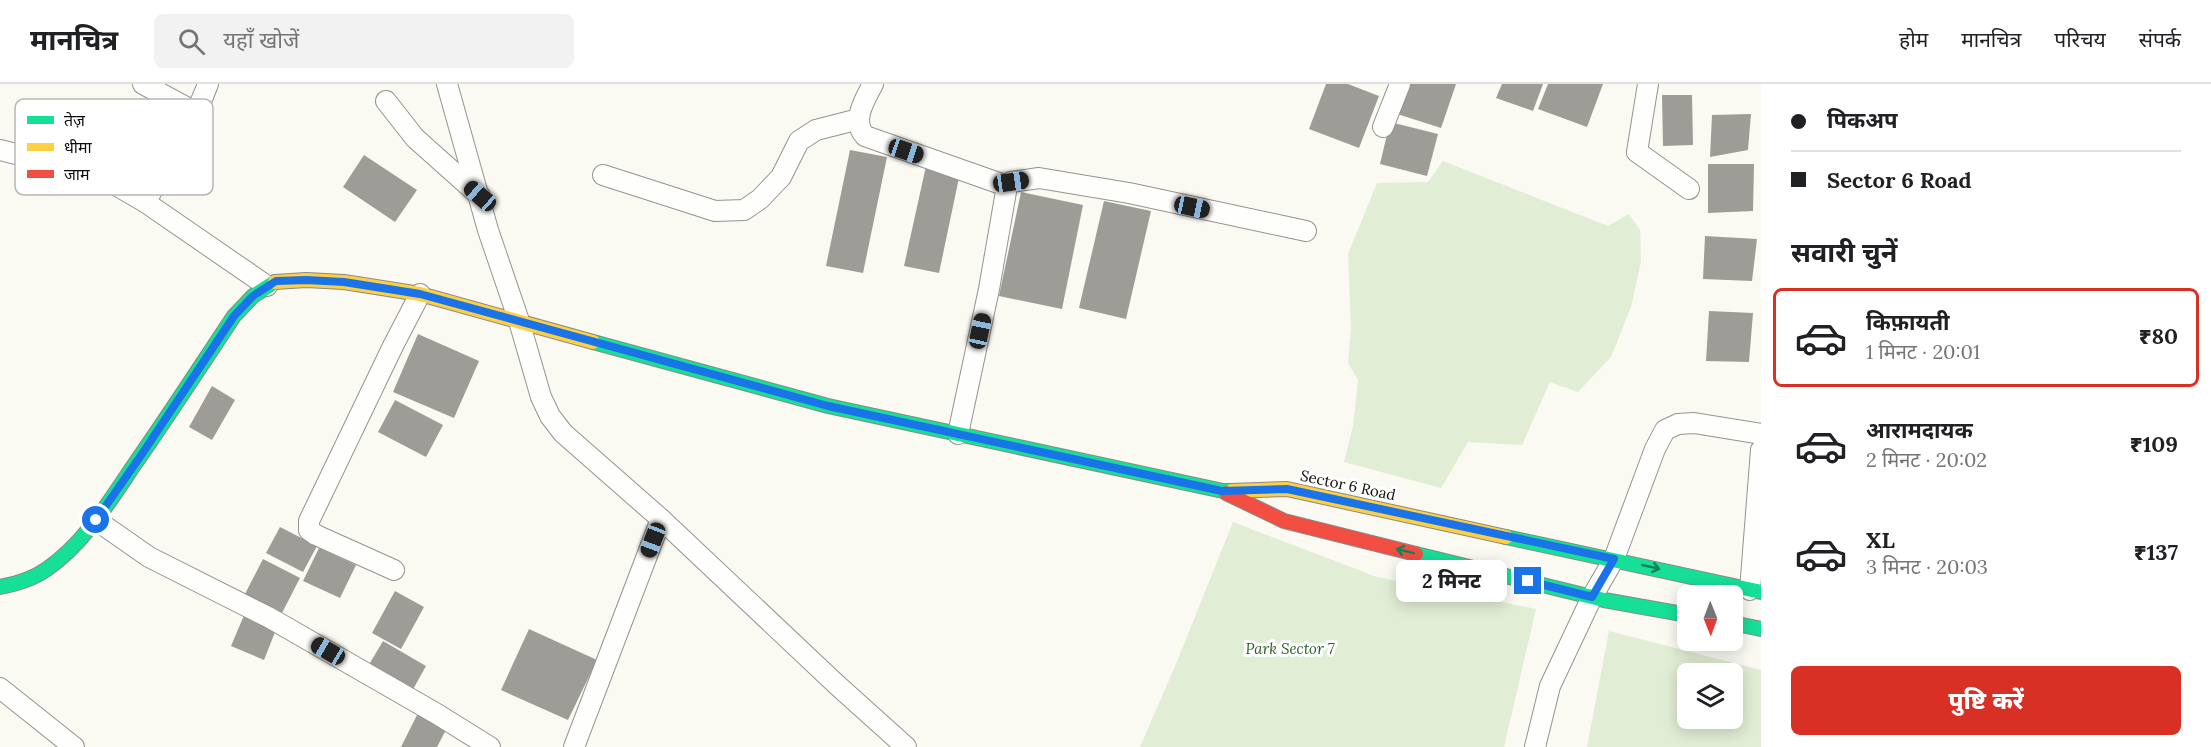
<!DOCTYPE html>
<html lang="hi">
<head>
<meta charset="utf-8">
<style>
	:root { --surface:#fff; --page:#f2f2f2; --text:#202124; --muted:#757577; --line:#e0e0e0; --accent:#d93025 }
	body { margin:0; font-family:Lora,"Noto Sans Devanagari",serif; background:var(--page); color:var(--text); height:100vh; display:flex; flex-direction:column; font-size:22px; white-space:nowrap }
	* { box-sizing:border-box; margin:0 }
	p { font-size:20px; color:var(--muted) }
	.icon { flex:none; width:33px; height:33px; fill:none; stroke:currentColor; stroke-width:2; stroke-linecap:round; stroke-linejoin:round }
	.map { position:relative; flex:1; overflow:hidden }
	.side { display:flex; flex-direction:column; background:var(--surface); width:450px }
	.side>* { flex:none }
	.top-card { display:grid; align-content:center; height:132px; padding:0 30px; background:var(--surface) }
	.needle { width:39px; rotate:179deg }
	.tools { position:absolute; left:1677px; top:501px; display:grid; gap:12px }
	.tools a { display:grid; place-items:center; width:66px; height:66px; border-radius:9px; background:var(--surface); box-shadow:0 3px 15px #0003; font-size:30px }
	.end { position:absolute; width:27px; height:27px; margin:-14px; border:8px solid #1a73e8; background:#fff; box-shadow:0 0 0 3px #fff }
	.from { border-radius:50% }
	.bubble { position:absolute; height:42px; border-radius:9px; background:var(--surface); box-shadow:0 3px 15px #0003; font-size:20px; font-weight:800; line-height:42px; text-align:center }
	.car { position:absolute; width:18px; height:36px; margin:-18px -9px; border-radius:8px; box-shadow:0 0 4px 2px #0007; background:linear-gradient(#222 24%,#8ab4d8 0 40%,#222 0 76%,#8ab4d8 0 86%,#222 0) }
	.top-card b { display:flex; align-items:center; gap:21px; height:57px; font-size:22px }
	.top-card b+b { border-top:2px solid var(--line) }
	.top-card i { width:15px; height:15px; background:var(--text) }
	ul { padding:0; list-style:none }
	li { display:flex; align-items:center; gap:18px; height:99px; margin:0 12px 9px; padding:0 18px; border:3px solid transparent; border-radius:9px }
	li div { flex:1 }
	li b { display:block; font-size:22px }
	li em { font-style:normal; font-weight:800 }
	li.active { border-color:var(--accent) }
	li>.icon { width:54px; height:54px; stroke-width:1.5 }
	h2 { padding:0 30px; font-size:27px; line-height:72px }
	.action { display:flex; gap:12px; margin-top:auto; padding:12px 30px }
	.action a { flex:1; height:69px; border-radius:9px; background:var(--accent); color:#fff; font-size:24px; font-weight:800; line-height:69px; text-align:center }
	header { display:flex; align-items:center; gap:36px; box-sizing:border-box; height:84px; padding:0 30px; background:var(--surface); border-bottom:2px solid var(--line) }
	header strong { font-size:28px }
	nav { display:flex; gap:33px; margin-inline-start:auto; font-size:21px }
	.search { width:420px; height:54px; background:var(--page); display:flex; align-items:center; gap:15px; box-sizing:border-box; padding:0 21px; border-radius:9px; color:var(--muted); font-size:22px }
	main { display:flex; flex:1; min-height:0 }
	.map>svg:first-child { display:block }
	.green { fill:#e1edd4; fill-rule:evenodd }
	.building { fill:#9d9c97 }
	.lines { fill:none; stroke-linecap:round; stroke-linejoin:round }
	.street-casing { stroke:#949390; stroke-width:22 }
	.fast-casing { stroke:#8a8a87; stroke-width:16 }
	.slow-casing { stroke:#8a8a87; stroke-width:16 }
	.jam-casing { stroke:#8a8a87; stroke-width:16 }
	.street { stroke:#fefefd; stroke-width:20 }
	.fast { stroke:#16e098; stroke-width:14 }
	.slow { stroke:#ffcf43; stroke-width:14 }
	.jam { stroke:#f24e42; stroke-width:14 }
	.oneway { stroke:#128159 }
	.route { stroke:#1a73e8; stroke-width:8 }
	.labels { text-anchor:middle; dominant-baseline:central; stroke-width:6; stroke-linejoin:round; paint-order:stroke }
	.street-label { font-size:15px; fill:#0d0d0d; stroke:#fff }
	.park-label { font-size:15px; font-style:italic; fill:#2b5e24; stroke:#fff }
	.key { fill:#fff; stroke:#b6b6b6; stroke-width:1.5 }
	.key-label { font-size:16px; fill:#0d0d0d }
</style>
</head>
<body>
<header>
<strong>मानचित्र</strong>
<div class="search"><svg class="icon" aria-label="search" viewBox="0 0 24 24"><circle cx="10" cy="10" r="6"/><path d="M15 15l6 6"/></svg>यहाँ खोजें</div>
<nav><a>होम</a><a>मानचित्र</a><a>परिचय</a><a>संपर्क</a></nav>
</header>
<main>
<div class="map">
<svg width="1761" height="663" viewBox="0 0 1761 663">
	<rect width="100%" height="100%" fill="#faf9f2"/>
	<g class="green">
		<path d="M1443 77 1608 142 1629 130 1640 146 1641 178 1631 223 1611 273 1578 308 1550 298 1522 361 1468 358 1441 404 1344 378 1353 342 1358 296 1348 279 1351 245 1348 170 1377 99 1428 98Z"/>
		<path d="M1233 438 1377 493 1536 525 1504 663H1140L1176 580Z"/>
		<path d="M1609 547 1761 586V663H1587ZM1688 590H1732V634H1688Z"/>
	</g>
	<g class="building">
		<path d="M1326 0H1348L1379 12 1359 64 1309 45Z"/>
		<path d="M1401 0H1456L1441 44 1391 28Z"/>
		<path d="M1502 0H1543L1533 27 1496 14Z"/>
		<path d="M1548 0H1603L1587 43 1538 25Z"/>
		<path d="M1662 11H1692L1693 61 1663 62Z"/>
		<path d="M1751 30 1748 66 1710 73 1712 31Z"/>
		<path d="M1390 38 1438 50 1427 92 1380 80Z"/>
		<path d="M850 66 887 73 863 189 826 182Z"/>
		<path d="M364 71 417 106 395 138 343 103Z"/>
		<path d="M1708 80H1754L1753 127 1708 129Z"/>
		<path d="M926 82 960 89 939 189 904 182Z"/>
		<path d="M1021 108 1083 121 1062 225 999 212Z"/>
		<path d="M1104 117 1151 127 1126 235 1079 224Z"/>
		<path d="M1705 152 1757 155 1752 197 1703 195Z"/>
		<path d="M1709 227 1753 229 1749 278 1706 277Z"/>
		<path d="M418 250 479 277 454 334 393 308Z"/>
		<path d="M212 302 235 316 212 356 189 343Z"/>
		<path d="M395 316 443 341 426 373 378 348Z"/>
		<path d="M280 443 317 462 303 488 266 469Z"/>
		<path d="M319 464 356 481 340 514 303 497Z"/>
		<path d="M263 475 300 494 282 529 245 510Z"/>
		<path d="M395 507 424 523 401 565 372 549Z"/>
		<path d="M245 529 277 543 264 576 231 562Z"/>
		<path d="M529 545 597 576 568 636 501 606Z"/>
		<path d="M383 557 426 582 411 609 367 584Z"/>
		<path d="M420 625 449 640 437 663H401Z"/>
	</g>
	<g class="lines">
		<g class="street-casing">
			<g id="street">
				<path d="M143 0 197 29"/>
				<path d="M447 0 488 146 519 237 541 313 550 332 563 349 661 435 836 600 906 663"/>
				<path d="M873 0C865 15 851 37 865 52L1007 102"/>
				<path d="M1648 0 1637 68 1689 105"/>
				<path d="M386 17 415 54 480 112"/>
				<path d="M1383 43 1400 0"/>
				<path d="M0 66 94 90 109 97 145 118 267 202"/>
				<path d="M603 91 715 127 744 126 760 115 781 93 799 57 816 46 859 35"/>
				<path d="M145 118C169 80 192 42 208 0"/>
				<path d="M958 350 989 205 1007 102 1011 98 1039 94 1129 109 1306 147"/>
				<path d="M96 436 149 473 270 534 437 630 490 663"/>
				<path d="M394 486 316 451 309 446V437L393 262 420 210"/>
				<path d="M1750 506 1761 366"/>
				<path d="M0 604 74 663"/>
				<path d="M574 663 661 435"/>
				<path d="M1535 663 1550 602 1592 513 1614 475 1655 365 1665 346 1678 340 1694 339 1761 350"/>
			</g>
		</g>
		<g class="fast-casing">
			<g id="fast">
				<path d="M593 258 828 322 1223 407H1232"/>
				<path d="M1506 453 1761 508"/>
				<path d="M1416 470 1604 516 1688 531"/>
				<path d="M0 503C16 500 33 495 47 485 83 460 108 420 132 384 167 334 200 283 234 232L253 212 275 198"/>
				<path d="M1732 539 1761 545"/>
			</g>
		</g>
		<g class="slow-casing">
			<g id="slow">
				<path d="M275 198 306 196 344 198 420 210 593 258"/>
				<path d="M1232 407 1287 405 1506 453"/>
			</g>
		</g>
		<g class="jam-casing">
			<path id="jam" d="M1226 409 1284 437 1416 470"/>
		</g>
		<use href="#street" class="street"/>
		<use href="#fast" class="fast"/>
		<use href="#slow" class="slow"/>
		<use href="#jam" class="jam"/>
	</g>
	<defs><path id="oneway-shaft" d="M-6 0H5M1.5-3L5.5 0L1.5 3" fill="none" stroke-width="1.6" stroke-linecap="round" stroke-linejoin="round" transform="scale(1.5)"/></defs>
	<g class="oneway">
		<use href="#oneway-shaft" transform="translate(1405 467) rotate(-166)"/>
		<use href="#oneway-shaft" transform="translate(1651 483) rotate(13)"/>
	</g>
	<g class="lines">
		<path class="route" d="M96 436 142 370 234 232 253 212 276 197 306 196 344 198 420 210 828 322 1222 407 1287 405 1614 475 1592 513 1528 497"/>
	</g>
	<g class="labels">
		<g class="street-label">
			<text transform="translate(1348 401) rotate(12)">Sector 6 Road</text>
		</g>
		<g class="park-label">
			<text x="1290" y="564">Park Sector 7</text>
		</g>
	</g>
	<rect x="15" y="15" width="198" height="96" rx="9" class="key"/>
	<rect x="27" y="32" width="27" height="8" fill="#16e098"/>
	<rect x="27" y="59" width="27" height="8" fill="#ffcf43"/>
	<rect x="27" y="86" width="27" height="8" fill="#f24e42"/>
	<g class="key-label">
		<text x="64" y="42">तेज़</text>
		<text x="64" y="69">धीमा</text>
		<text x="64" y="96">जाम</text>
	</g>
</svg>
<div class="tools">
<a><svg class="needle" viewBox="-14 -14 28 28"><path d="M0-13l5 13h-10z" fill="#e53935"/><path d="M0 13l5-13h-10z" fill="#757577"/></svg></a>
<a><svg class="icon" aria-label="layers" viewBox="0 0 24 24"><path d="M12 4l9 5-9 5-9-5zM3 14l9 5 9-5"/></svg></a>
</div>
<i class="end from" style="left:96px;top:436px"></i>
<i class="end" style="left:1528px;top:497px"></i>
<div class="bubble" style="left:1396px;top:476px;width:111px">2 मिनट</div>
<i class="car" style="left:906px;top:67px;rotate:109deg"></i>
<i class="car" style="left:1011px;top:98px;rotate:82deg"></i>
<i class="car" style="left:480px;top:112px;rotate:311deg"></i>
<i class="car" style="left:1192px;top:123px;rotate:102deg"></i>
<i class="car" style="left:980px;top:247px;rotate:12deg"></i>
<i class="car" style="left:653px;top:456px;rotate:201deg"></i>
<i class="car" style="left:328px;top:567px;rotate:300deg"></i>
</div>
<section class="side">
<div class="top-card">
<b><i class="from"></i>पिकअप</b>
<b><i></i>Sector 6 Road</b>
</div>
<h2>सवारी चुनें</h2>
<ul>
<li class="active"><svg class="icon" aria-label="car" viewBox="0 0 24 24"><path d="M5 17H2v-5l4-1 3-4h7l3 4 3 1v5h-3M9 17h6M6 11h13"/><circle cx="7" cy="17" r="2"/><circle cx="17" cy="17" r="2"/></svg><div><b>किफ़ायती</b><p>1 मिनट · 20:01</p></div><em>₹80</em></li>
<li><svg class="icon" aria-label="car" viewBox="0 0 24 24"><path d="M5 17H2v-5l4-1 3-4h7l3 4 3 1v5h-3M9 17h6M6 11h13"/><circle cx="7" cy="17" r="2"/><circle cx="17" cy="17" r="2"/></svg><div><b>आरामदायक</b><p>2 मिनट · 20:02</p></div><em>₹109</em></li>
<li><svg class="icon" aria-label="car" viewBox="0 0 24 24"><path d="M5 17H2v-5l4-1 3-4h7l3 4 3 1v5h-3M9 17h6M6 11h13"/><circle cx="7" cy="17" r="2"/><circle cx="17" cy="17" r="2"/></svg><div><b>XL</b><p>3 मिनट · 20:03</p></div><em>₹137</em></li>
</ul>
<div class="action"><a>पुष्टि करें</a></div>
</section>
</main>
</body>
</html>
